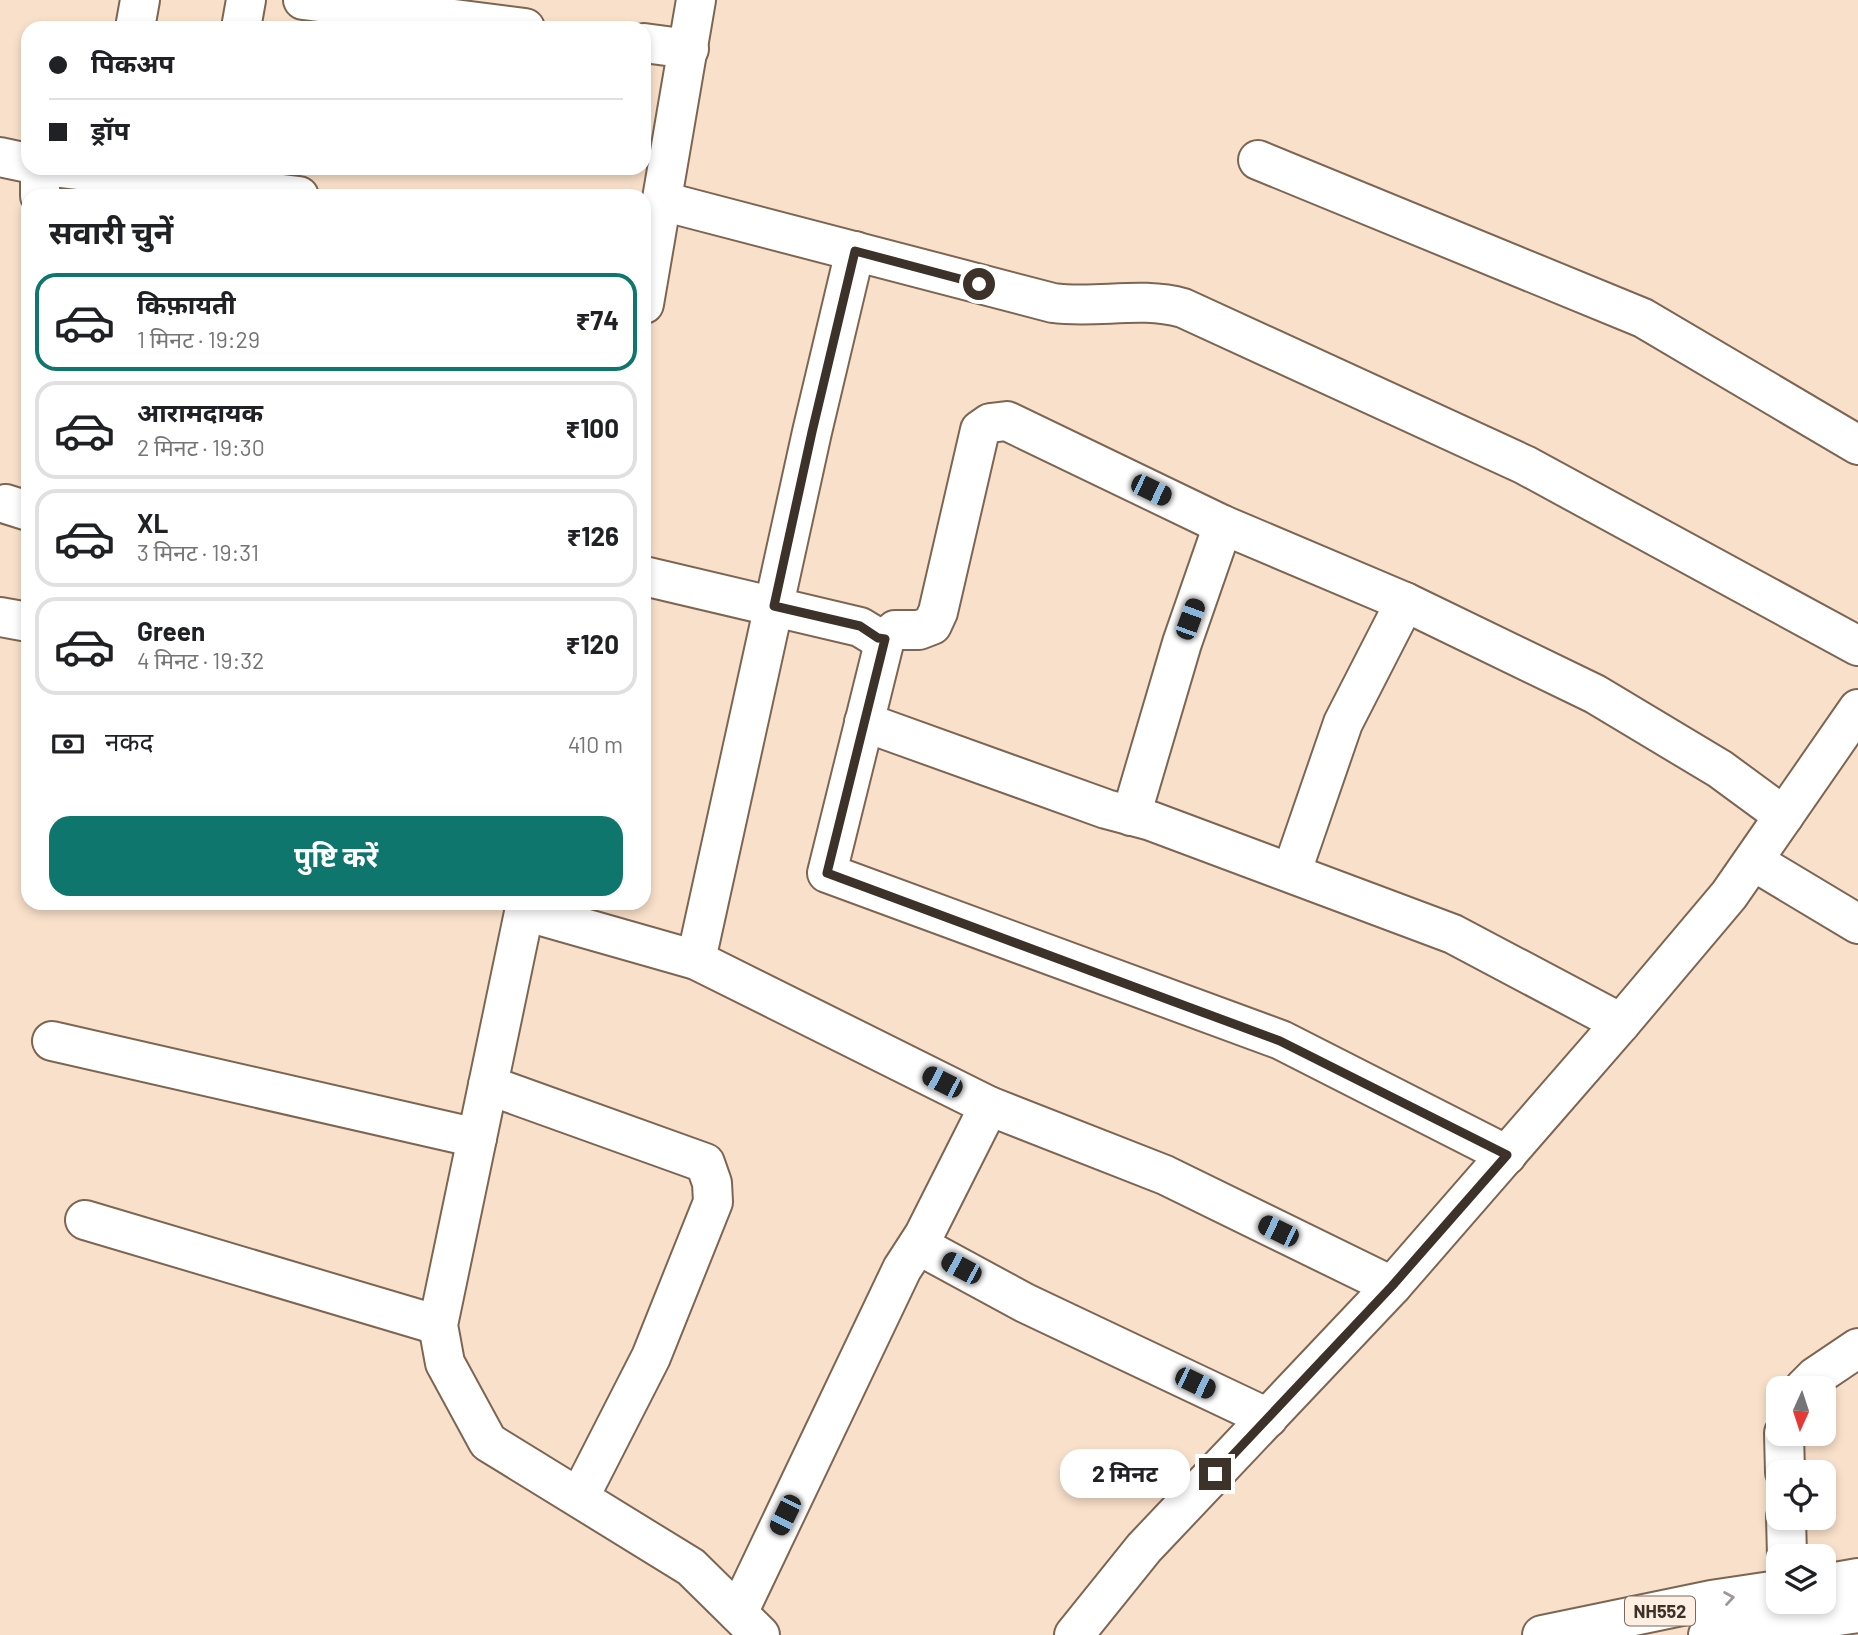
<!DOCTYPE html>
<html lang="hi">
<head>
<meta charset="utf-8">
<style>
	:root { --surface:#fff; --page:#f2f2f2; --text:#202124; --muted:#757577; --line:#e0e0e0; --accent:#0f766e }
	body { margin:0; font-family:Barlow,"Noto Sans Devanagari",sans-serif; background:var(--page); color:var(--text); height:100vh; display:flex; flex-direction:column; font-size:26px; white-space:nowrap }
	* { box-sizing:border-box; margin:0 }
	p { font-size:23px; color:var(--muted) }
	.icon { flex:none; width:38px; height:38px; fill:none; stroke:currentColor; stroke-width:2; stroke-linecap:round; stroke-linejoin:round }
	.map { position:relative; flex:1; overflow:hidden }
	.side { position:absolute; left:21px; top:189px; width:630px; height:721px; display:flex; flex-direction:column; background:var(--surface); border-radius:21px; box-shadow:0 4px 10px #0003 }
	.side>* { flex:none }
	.hud { position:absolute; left:21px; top:21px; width:630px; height:154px; border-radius:21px; box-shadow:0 4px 10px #0003; display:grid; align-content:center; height:154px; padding:0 28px; background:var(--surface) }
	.needle { width:46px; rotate:183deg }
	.tools { position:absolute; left:1766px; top:1376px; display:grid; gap:14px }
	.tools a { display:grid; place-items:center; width:70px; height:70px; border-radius:14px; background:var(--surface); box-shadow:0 4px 10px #0003; font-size:35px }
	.end { position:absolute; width:32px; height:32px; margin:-16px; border:9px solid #3c3229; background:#fff; box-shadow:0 0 0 4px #fff }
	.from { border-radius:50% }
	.bubble { position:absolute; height:49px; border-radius:21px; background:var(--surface); box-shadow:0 4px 10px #0003; font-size:23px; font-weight:700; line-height:49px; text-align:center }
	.car { position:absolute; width:21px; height:42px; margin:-21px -10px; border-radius:9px; box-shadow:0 0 5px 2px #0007; background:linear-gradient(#222 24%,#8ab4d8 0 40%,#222 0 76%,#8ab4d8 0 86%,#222 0) }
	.hud b { display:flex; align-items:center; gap:24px; height:66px; font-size:26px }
	.hud b+b { border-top:2px solid var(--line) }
	.hud i { width:18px; height:18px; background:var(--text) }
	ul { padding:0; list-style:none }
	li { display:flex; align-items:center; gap:21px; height:98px; margin:0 14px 10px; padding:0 14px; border:4px solid var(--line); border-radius:21px }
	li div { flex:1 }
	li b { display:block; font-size:26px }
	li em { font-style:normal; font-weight:700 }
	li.on { border-color:var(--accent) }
	li>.icon { width:63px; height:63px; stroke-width:1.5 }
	h2 { padding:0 28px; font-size:32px; line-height:84px }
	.pay { display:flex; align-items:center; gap:18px; height:77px; padding:0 28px; font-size:26px }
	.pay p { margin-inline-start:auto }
	.action { display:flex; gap:14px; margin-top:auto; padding:14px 28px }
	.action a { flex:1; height:80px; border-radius:21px; background:var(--accent); color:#fff; font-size:28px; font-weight:700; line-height:80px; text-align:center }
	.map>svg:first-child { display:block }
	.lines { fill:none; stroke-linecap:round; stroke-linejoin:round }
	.minor-casing { stroke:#7c6653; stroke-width:42 }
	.highway-casing { stroke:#7c6653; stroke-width:42 }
	.minor { stroke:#fff; stroke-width:38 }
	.highway { stroke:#fff; stroke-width:38 }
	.oneway { stroke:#9e9894 }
	.route { stroke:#3c3229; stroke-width:9 }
	.labels { text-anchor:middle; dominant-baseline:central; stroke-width:6; stroke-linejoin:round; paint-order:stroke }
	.shield { fill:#feefe2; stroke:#766b60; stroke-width:2 }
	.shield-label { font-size:18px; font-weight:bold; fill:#3c3229 }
</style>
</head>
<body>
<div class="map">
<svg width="1858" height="1635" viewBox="0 0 1858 1635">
	<rect width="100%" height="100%" fill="#f9e0ca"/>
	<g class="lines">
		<g class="minor-casing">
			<g id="minor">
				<path d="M303 0 525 28"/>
				<path d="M135 28 140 0"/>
				<path d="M241 28 246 0"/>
				<path d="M644 43 689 49"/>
				<path d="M0 157 28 163"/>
				<path d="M1258 160 1643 318 1858 445"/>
				<path d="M60 168 299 196"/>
				<path d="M40 196V168"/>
				<path d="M662 201 1053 303C1097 309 1140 296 1183 308L1525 465 1858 646"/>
				<path d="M644 304 696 0"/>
				<path d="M6 504 28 511"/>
				<path d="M644 576 860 627 878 638 885 639"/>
				<path d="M0 617 28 622"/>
				<path d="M864 722 1106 809 1151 821 1453 934 1621 1023"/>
				<path d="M1131 816 1182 643 1223 525"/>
				<path d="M1753 861 1858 924"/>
				<path d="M1292 871 1343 723 1405 602"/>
				<path d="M526 903 438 1325 445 1363 488 1442 691 1567 760 1635"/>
				<path d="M524 911 696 960 989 1106 1165 1175 1392 1286"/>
				<path d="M696 960 812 432 855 251"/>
				<path d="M52 1041 477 1138"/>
				<path d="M488 1085 705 1163 712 1183 713 1202 651 1357 580 1496"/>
				<path d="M1507 1155 1281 1040 827 873 885 639 895 630H919L932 625 938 612 980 430 990 423 1007 421 1223 525 1405 602 1595 694 1720 769 1784 816"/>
				<path d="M85 1220 438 1325"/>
				<path d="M918 1245 1025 1303 1268 1418"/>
				<path d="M1804 1388 1815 1377 1858 1348"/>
				<path d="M1784 1433 1785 1472"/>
				<path d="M1786 1517 1787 1556"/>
				<path d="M738 1613 902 1269 924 1235 989 1106"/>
				<path d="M1074 1635 1144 1548 1392 1286 1621 1023 1729 895 1858 709"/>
			</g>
		</g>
		<g class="highway-casing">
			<g id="highway">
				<path d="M1824 1584 1858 1578"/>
				<path d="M1542 1635 1711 1600 1778 1590"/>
				<path d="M1708 1635 1858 1613"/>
			</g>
		</g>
		<use href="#minor" class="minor"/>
		<use href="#highway" class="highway"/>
	</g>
	<defs><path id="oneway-chevron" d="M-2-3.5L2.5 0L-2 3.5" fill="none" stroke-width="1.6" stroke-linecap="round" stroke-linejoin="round" transform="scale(1.75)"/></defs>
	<use class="oneway" href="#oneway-chevron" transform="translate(1729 1598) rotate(-9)"/>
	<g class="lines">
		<path class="route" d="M979 284 855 251 812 432 774 606 860 626 878 638 885 639 827 873 1280 1041 1507 1155 1392 1286 1215 1474"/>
	</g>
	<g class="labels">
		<rect class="shield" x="1625" y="1596.5" width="70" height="29" rx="5"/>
		<g class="shield-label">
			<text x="1660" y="1611">NH552</text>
		</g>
	</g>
</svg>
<div class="tools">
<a><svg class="needle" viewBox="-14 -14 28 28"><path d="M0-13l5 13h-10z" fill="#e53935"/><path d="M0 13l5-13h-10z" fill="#757577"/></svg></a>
<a><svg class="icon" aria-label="locate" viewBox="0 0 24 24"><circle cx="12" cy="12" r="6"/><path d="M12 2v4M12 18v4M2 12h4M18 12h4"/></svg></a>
<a><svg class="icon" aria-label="layers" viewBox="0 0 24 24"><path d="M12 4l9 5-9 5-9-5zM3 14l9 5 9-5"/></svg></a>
</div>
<i class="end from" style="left:979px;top:284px"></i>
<i class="end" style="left:1215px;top:1474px"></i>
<div class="bubble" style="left:1060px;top:1449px;width:130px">2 मिनट</div>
<i class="car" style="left:1151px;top:490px;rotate:116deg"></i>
<i class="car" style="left:1190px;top:619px;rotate:20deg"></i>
<i class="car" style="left:942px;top:1082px;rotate:297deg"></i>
<i class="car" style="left:1278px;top:1231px;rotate:296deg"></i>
<i class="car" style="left:961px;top:1268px;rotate:298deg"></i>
<i class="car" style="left:1195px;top:1383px;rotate:116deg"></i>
<i class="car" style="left:785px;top:1515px;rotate:206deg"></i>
<div class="hud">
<b><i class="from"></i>पिकअप</b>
<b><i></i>ड्रॉप</b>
</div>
<section class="side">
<h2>सवारी चुनें</h2>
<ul>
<li class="on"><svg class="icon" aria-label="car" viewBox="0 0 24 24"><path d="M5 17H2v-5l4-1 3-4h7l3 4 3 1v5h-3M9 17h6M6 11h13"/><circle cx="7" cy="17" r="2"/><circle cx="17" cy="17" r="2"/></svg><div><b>किफ़ायती</b><p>1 मिनट · 19:29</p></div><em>₹74</em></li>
<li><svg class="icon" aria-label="car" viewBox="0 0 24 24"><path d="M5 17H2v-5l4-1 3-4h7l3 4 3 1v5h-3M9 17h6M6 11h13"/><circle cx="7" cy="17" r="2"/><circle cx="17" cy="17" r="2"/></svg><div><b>आरामदायक</b><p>2 मिनट · 19:30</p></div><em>₹100</em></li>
<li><svg class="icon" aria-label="car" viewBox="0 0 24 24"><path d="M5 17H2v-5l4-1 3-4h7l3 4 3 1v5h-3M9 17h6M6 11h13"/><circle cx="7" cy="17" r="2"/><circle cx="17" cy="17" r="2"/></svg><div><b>XL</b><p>3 मिनट · 19:31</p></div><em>₹126</em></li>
<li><svg class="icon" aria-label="car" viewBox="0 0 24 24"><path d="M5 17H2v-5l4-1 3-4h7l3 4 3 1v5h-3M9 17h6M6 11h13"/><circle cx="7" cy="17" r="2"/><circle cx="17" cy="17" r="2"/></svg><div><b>Green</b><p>4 मिनट · 19:32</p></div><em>₹120</em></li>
</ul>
<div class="pay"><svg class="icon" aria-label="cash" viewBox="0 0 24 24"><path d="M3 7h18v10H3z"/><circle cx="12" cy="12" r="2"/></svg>नकद<p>410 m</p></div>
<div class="action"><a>पुष्टि करें</a></div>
</section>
</div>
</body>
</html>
